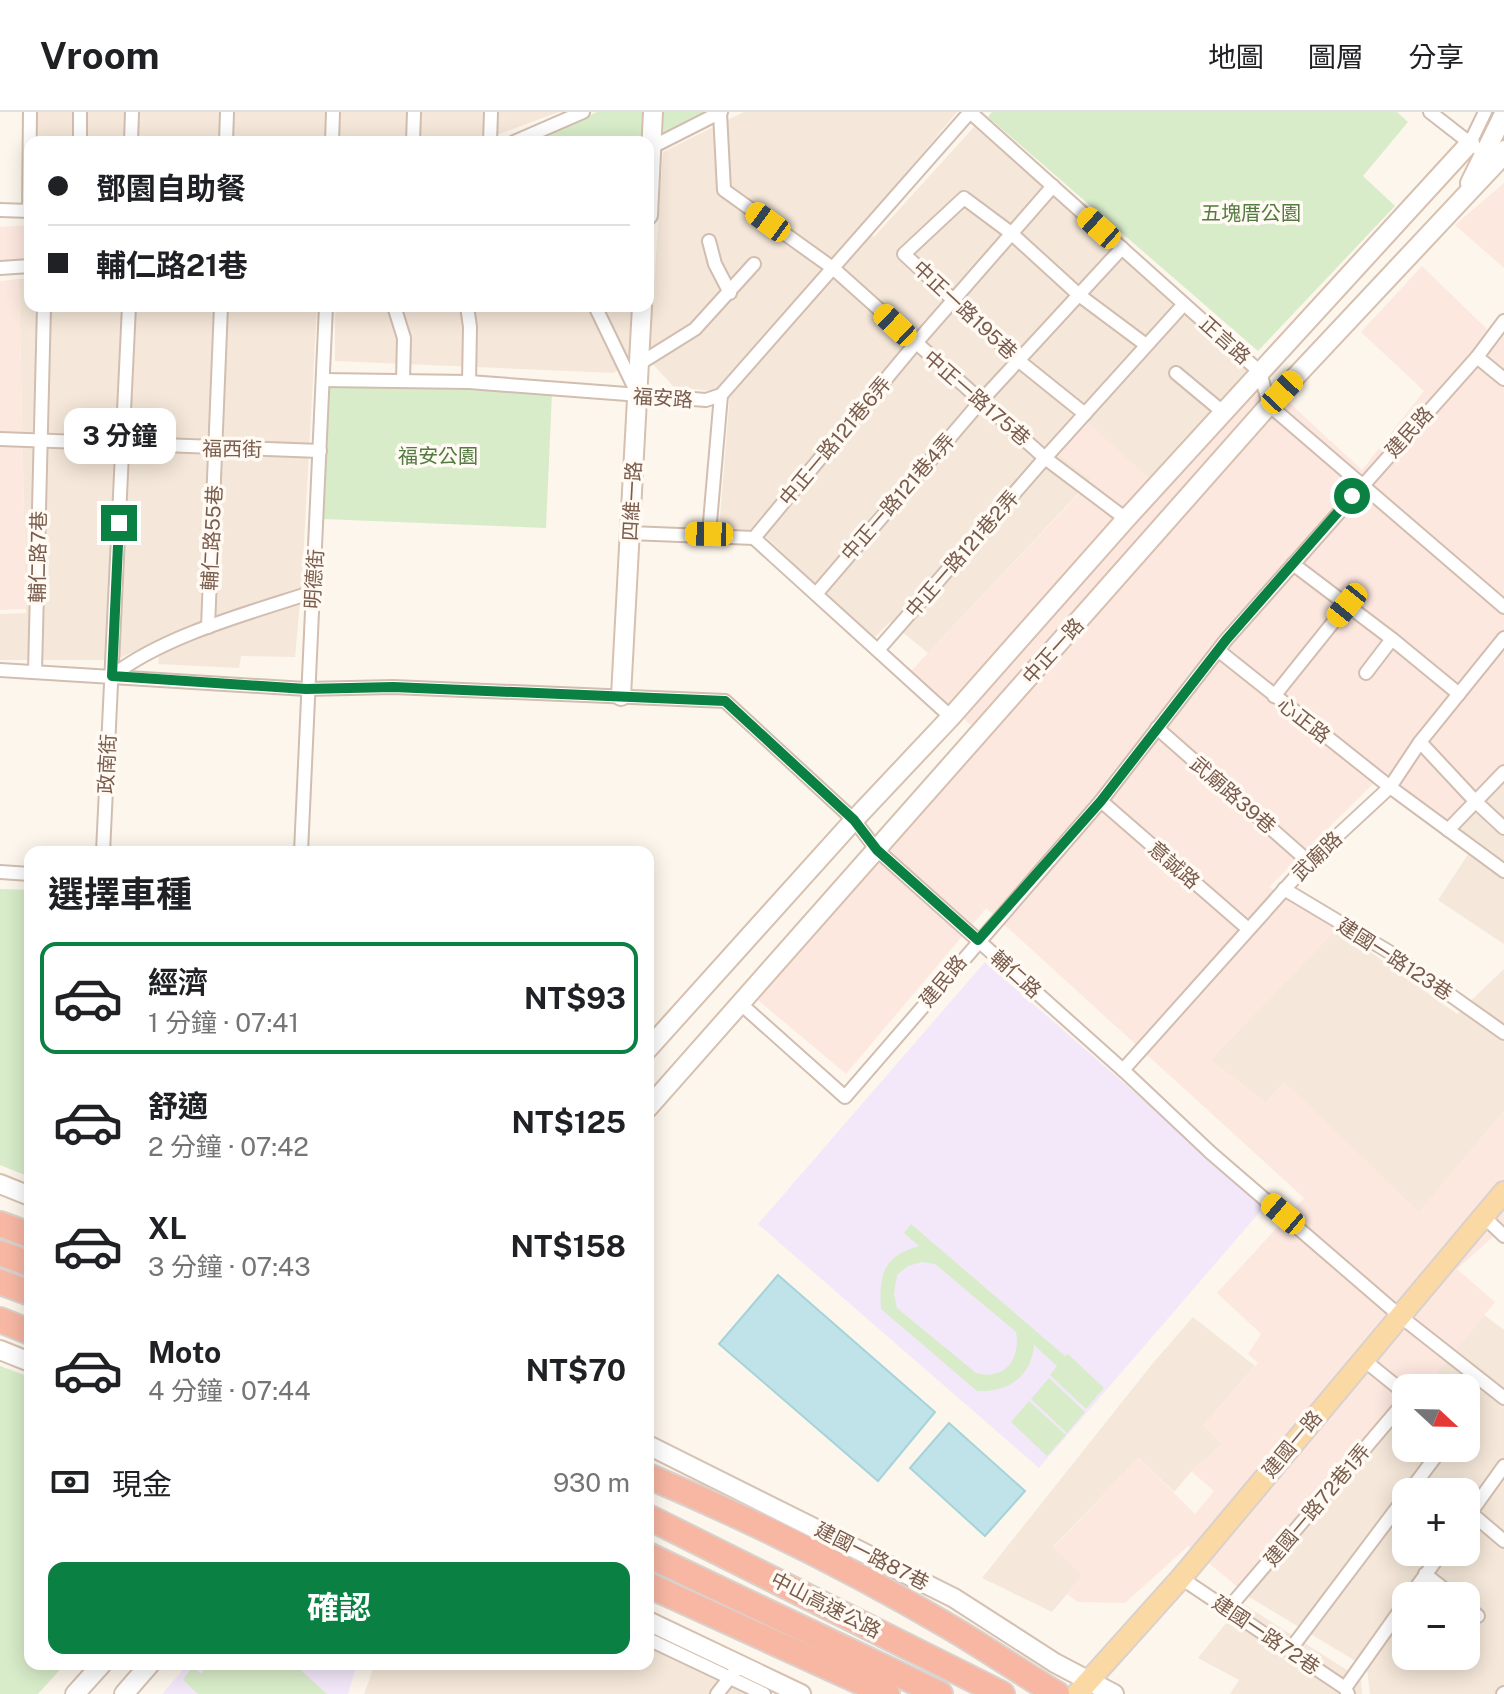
<!DOCTYPE html>
<html lang="zh-TW">
<head>
<meta charset="utf-8">
<style>
	:root { --surface:#fff; --page:#f6f6f6; --text:#202124; --muted:#757577; --line:#e0e0e0; --accent:#0b8043 }
	body { margin:0; font-family:"Public Sans","Noto Sans TC",sans-serif; background:var(--page); color:var(--text); height:100vh; display:flex; flex-direction:column; font-size:30px; white-space:nowrap }
	* { box-sizing:border-box; margin:0 }
	p { font-size:26px; color:var(--muted) }
	.icon { flex:none; width:44px; height:44px; fill:none; stroke:currentColor; stroke-width:2; stroke-linecap:round; stroke-linejoin:round }
	.map { position:relative; flex:1; overflow:hidden }
	.drawer { position:absolute; left:24px; top:734px; width:630px; height:824px; display:flex; flex-direction:column; background:var(--surface); border-radius:16px; box-shadow:0 4px 20px #0003 }
	.drawer>* { flex:none }
	.guide { position:absolute; left:24px; top:24px; width:630px; height:176px; border-radius:16px; box-shadow:0 4px 20px #0003; display:grid; align-content:center; height:176px; padding:0 24px; background:var(--surface) }
	.needle { width:52px; rotate:112deg }
	.tools { position:absolute; left:1392px; top:1262px; display:grid; gap:16px }
	.tools a { display:grid; place-items:center; width:88px; height:88px; border-radius:16px; background:var(--surface); box-shadow:0 4px 20px #0003; font-size:40px }
	.end { position:absolute; width:36px; height:36px; margin:-18px; border:10px solid #0b8043; background:#fff; box-shadow:0 0 0 4px #fff }
	.from { border-radius:50% }
	.bubble { position:absolute; height:56px; border-radius:16px; background:var(--surface); box-shadow:0 4px 20px #0003; font-size:26px; font-weight:700; line-height:56px; text-align:center }
	.car { position:absolute; width:24px; height:48px; margin:-24px -12px; border-radius:10px; box-shadow:0 0 6px 2px #0007; background:linear-gradient(#f5c518 24%,#345 0 40%,#f5c518 0 76%,#345 0 86%,#f5c518 0) }
	.guide b { display:flex; align-items:center; gap:28px; height:76px; font-size:30px }
	.guide b+b { border-top:2px solid var(--line) }
	.guide i { width:20px; height:20px; background:var(--text) }
	ul { padding:0; list-style:none }
	li { display:flex; align-items:center; gap:24px; height:112px; margin:0 16px 12px; padding:0 8px; border:4px solid transparent; border-radius:16px }
	li div { flex:1 }
	li b { display:block; font-size:30px }
	li em { font-style:normal; font-weight:700 }
	li.selected { border-color:var(--accent) }
	li>.icon { width:72px; height:72px; stroke-width:1.5 }
	h2 { padding:0 24px; font-size:36px; line-height:96px }
	.pay { display:flex; align-items:center; gap:20px; height:88px; padding:0 24px; font-size:30px }
	.pay p { margin-inline-start:auto }
	.button { display:flex; gap:16px; margin-top:auto; padding:16px 24px }
	.button a { flex:1; height:92px; border-radius:16px; background:var(--accent); color:#fff; font-size:32px; font-weight:700; line-height:92px; text-align:center }
	header { display:flex; align-items:center; gap:48px; box-sizing:border-box; height:112px; padding:0 40px; background:var(--surface); border-bottom:2px solid var(--line) }
	header strong { font-size:38px }
	nav { display:flex; gap:44px; margin-inline-start:auto; font-size:28px }
	.map>svg:first-child { display:block }
	.residential { fill:#f5e8da; fill-rule:evenodd }
	.commercial { fill:#fde8e0 }
	.education { fill:#f3e8fa }
	.green { fill:#d8ecc9; fill-rule:evenodd }
	.water { fill:#bfe3e8; stroke:#a5d3da; stroke-width:2 }
	.lines { fill:none; stroke-linecap:round; stroke-linejoin:round }
	.street-casing { stroke:#d1beb0; stroke-width:16 }
	.secondary-casing { stroke:#d6c0b0; stroke-width:22 }
	.primary-casing { stroke:#dad1cd; stroke-width:24 }
	.highway-casing { stroke:#dad1cd; stroke-width:28 }
	.street { stroke:#fff; stroke-width:12 }
	.secondary { stroke:#fff; stroke-width:18 }
	.primary { stroke:#fbd9a5; stroke-width:20 }
	.highway { stroke:#f7b7a3; stroke-width:24 }
	.route { stroke:#0b8043; stroke-width:10 }
	.labels { text-anchor:middle; dominant-baseline:central; stroke-width:7; stroke-linejoin:round; paint-order:stroke }
	.park-label { font-size:20px; fill:#537a41; stroke:#fffaf3 }
	.street-label { font-size:20px; fill:#7a5c4d; stroke:#fffaf3 }
</style>
</head>
<body>
<header>
<strong>Vroom</strong>
<nav><a>地圖</a><a>圖層</a><a>分享</a></nav>
</header>
<div class="map">
<svg width="1504" height="1582" viewBox="0 0 1504 1582">
	<rect width="100%" height="100%" fill="#fdf6ec"/>
	<g class="residential">
		<path d="M38 0H559L477 30H38Z"/>
		<path d="M744 0H957L862 114 874 125 974 15 1184 192 1252 256 1150 368 1087 311 1057 341 1092 367 928 541 890 510 873 527 765 424 719 417 730 281 674 275 649 248 663 40Z"/>
		<path d="M19 167H30V194H317L302 468 295 545 241 544 239 556 158 552 161 527 116 548H0V502L26 501Z"/>
		<path d="M359 194H635L632 246 614 261 335 249V201Z"/>
		<path d="M1504 651V832L1438 788 1471 738 1437 716Z"/>
		<path d="M1337 816 1457 902 1504 857V999L1419 1101 1284 970 1266 991 1210 948Z"/>
		<path d="M1483 1202 1504 1218V1582H1370L1367 1556 1246 1483 1406 1299V1336H1466V1276H1425ZM1406 1380H1466V1440H1406ZM1406 1484H1466V1544H1406Z"/>
		<path d="M1193 1205 1255 1254 1204 1313 1222 1332 1192 1359 1174 1380 1139 1346 1053 1435 1083 1463 1052 1500 982 1466 1153 1251Z"/>
		<path d="M1242 1491 1361 1567 1362 1582H1230L1239 1568 1198 1546Z"/>
		<path d="M648 1536 745 1582H364L375 1552H648Z"/>
	</g>
	<g class="commercial">
		<path d="M1504 71V156L1455 113Z"/>
		<path d="M30 113V147L0 149V115Z"/>
		<path d="M1422 154 1489 219 1504 200V651L1437 716 1374 671 1269 775 1337 816 1210 948 1266 991 1284 970 1419 1100 1504 999V1132L1494 1124 1457 1157 1495 1190 1425 1276H1406V1299L1246 1482 1188 1434 1125 1491 1078 1490 1067 1482 1083 1463 1053 1436 1139 1346 1195 1402 1214 1379 1191 1359 1222 1332 1204 1313 1258 1251 1248 1242 1261 1222 1217 1181 1304 1086 986 796 846 962 746 878 975 617 911 559 1092 368 1057 341 1088 311 1150 368 1252 256 1362 358 1424 279 1361 220Z"/>
		<path d="M19 167 26 497 0 498V169Z"/>
	</g>
	<g class="education">
		<path d="M985 850 1265 1094 1039 1356 758 1112Z"/>
		<path d="M188 1552H357L348 1582H162Z"/>
	</g>
	<g class="green">
		<path d="M597 0H710L648 30H532Z"/>
		<path d="M992 0H1397L1408 10 1363 64 1395 94 1258 239 988 5Z"/>
		<path d="M329 273 552 281 546 416 323 407Z"/>
		<path d="M0 777 30 778V1065L0 1053Z"/>
		<path d="M911 1112 1065 1244 1068 1242 1104 1276 1086 1297 1050 1263 1057 1254 1034 1233C1032 1264 1008 1281 977 1279L881 1197C879 1164 882 1144 919 1134L904 1121ZM922 1150 935 1152 1016 1220C1021 1247 1005 1269 976 1261L897 1196 894 1182 897 1163 908 1154Z"/>
		<path d="M0 1254 30 1265V1552H65L38 1582H0Z"/>
		<path d="M1049 1266 1085 1300 1067 1321 1031 1287Z"/>
		<path d="M1029 1289 1066 1323 1047 1344 1011 1310Z"/>
		<path d="M205 1552H294L327 1582H198L183 1568 192 1555 202 1562Z"/>
	</g>
	<g class="water">
		<path d="M778 1163 935 1300 878 1369 719 1232Z"/>
		<path d="M949 1311 1025 1379 985 1424 910 1356Z"/>
	</g>
	<g class="lines">
		<g class="street-casing">
			<g id="street">
				<path d="M970 0 1260 260 1269 293 1504 495"/>
				<path d="M1430 0 1475 35"/>
				<path d="M720 1 724 78 834 157 1045 346 1126 407"/>
				<path d="M80 30V0"/>
				<path d="M131 30 132 0"/>
				<path d="M226 30 227 0"/>
				<path d="M332 30 333 0"/>
				<path d="M413 30 414 0"/>
				<path d="M490 30 491 0"/>
				<path d="M514 30 583 0"/>
				<path d="M1470 31 1485 0"/>
				<path d="M648 37 721 0"/>
				<path d="M1496 51 1504 35"/>
				<path d="M0 98 30 99"/>
				<path d="M29 99 30 0"/>
				<path d="M709 129 715 152 730 181"/>
				<path d="M0 156 30 154"/>
				<path d="M394 194 404 226 403 269"/>
				<path d="M467 194 470 215 469 270"/>
				<path d="M595 194 637 281"/>
				<path d="M1477 245 1504 267"/>
				<path d="M639 252 695 217 754 152"/>
				<path d="M1176 261 1224 301"/>
				<path d="M323 268 469 270 706 288 721 283 970 0"/>
				<path d="M1085 302 1019 249 904 142 964 86 1011 121 1079 183 1146 233"/>
				<path d="M0 327 320 339"/>
				<path d="M630 421 754 426 951 605"/>
				<path d="M709 422 721 283"/>
				<path d="M754 426 915 232 1053 74"/>
				<path d="M1293 452 1392 527 1459 582"/>
				<path d="M816 482 981 289 1122 136"/>
				<path d="M208 515 221 194"/>
				<path d="M878 538 1045 346 1184 192"/>
				<path d="M1219 539 1390 675 1504 759"/>
				<path d="M0 558 306 577 393 575 725 589 854 708 877 738 1123 958 1211 1041 1400 1204 1504 1286"/>
				<path d="M35 560 44 194"/>
				<path d="M1366 561 1392 527"/>
				<path d="M112 564C165 523 249 501 313 480"/>
				<path d="M1274 584 1347 493"/>
				<path d="M1157 616 1309 750"/>
				<path d="M1420 630 1476 690 1504 716"/>
				<path d="M1101 689 1247 816"/>
				<path d="M1448 718 1504 660"/>
				<path d="M103 740 129 194"/>
				<path d="M301 740 326 194"/>
				<path d="M0 760 30 762"/>
				<path d="M1284 777 1391 841 1504 921"/>
				<path d="M742 893 845 985 1101 689 1226 528 1477 245 1504 209"/>
				<path d="M1123 958 1309 750 1390 675 1420 630 1504 526"/>
				<path d="M1483 1104 1504 1124"/>
				<path d="M1364 1248 1406 1282"/>
				<path d="M1409 1380 1442 1336"/>
				<path d="M1471 1401 1504 1429"/>
				<path d="M1466 1407 1504 1354"/>
				<path d="M1425 1462 1453 1484"/>
				<path d="M1181 1466 1345 1576 1348 1582"/>
				<path d="M1410 1484 1442 1440"/>
				<path d="M1466 1494 1478 1504"/>
				<path d="M1228 1497 1406 1288"/>
				<path d="M648 1527 764 1582"/>
				<path d="M1290 1538 1406 1384"/>
				<path d="M1345 1576 1406 1490"/>
				<path d="M717 1582 735 1559"/>
				<path d="M1503 1582 1504 1581"/>
			</g>
		</g>
		<g class="secondary-casing">
			<g id="secondary">
				<path d="M1470 71 1504 2"/>
				<path d="M648 103 653 0"/>
				<path d="M621 584 642 194"/>
				<path d="M648 937 854 708 951 605 1126 407 1470 31"/>
				<path d="M648 996 1269 293 1496 51"/>
				<path d="M0 1072 30 1084"/>
				<path d="M0 1238 30 1250"/>
				<path d="M648 1333 954 1486 1055 1551 1114 1582"/>
				<path d="M648 1509 801 1582"/>
				<path d="M75 1582 102 1552"/>
				<path d="M124 1582 150 1552"/>
			</g>
		</g>
		<g class="primary-casing">
			<path id="primary" d="M1077 1582 1181 1466 1504 1080"/>
		</g>
		<g class="highway-casing">
			<g id="highway">
				<path d="M0 1112 30 1123"/>
				<path d="M0 1141 30 1152"/>
				<path d="M0 1170 30 1181"/>
				<path d="M0 1208 30 1220"/>
				<path d="M648 1364C750 1407 858 1461 953 1517 988 1538 1022 1561 1057 1582"/>
				<path d="M648 1405 1002 1582"/>
				<path d="M648 1443 940 1582"/>
				<path d="M648 1473 887 1582"/>
			</g>
		</g>
		<use href="#street" class="street"/>
		<use href="#secondary" class="secondary"/>
		<use href="#primary" class="primary"/>
		<use href="#highway" class="highway"/>
	</g>
	<g class="lines">
		<path class="route" d="M119 411 112 564 306 577 393 575 725 589 854 708 877 738 978 828 1101 689 1226 528 1352 384"/>
	</g>
	<g class="labels">
		<g class="park-label">
			<text x="1251" y="101">五塊厝公園</text>
			<text x="438" y="344">福安公園</text>
		</g>
		<g class="street-label">
			<text transform="translate(965 198) rotate(43)">中正一路195巷</text>
			<text transform="translate(1225 228) rotate(42)">正言路</text>
			<text transform="translate(663 286) rotate(4)">福安路</text>
			<text transform="translate(977 286) rotate(41)">中正一路175巷</text>
			<text transform="translate(1409 320) rotate(-48)">建民路</text>
			<text transform="translate(835 329) rotate(-50)">中正一路121巷6弄</text>
			<text transform="translate(232 337) rotate(1)">福西街</text>
			<text transform="translate(898 385) rotate(-49)">中正一路121巷4弄</text>
			<text transform="translate(632 389) rotate(-87)">四維一路</text>
			<text transform="translate(212 426) rotate(-87)">輔仁路55巷</text>
			<text transform="translate(962 442) rotate(-49)">中正一路121巷2弄</text>
			<text transform="translate(38 445) rotate(-89)">輔仁路7巷</text>
			<text transform="translate(314 467) rotate(-86)">明德街</text>
			<text transform="translate(1053 539) rotate(-48)">中正一路</text>
			<text transform="translate(1304 608) rotate(38)">心正路</text>
			<text transform="translate(107 652) rotate(-87)">政南街</text>
			<text transform="translate(1233 683) rotate(41)">武廟路39巷</text>
			<text transform="translate(1317 744) rotate(-44)">武廟路</text>
			<text transform="translate(1174 753) rotate(41)">意誠路</text>
			<text transform="translate(1395 847) rotate(33)">建國一路123巷</text>
			<text transform="translate(1016 862) rotate(42)">輔仁路</text>
			<text transform="translate(943 869) rotate(-50)">建民路</text>
			<text transform="translate(1292 1332) rotate(-50)">建國一路</text>
			<text transform="translate(1317 1393) rotate(-50)">建國一路72巷1弄</text>
			<text transform="translate(872 1444) rotate(27)">建國一路87巷</text>
			<text transform="translate(826 1493) rotate(27)">中山高速公路</text>
			<text transform="translate(1266 1523) rotate(34)">建國一路72巷</text>
		</g>
	</g>
</svg>
<div class="tools">
<a><svg class="needle" viewBox="-14 -14 28 28"><path d="M0-13l5 13h-10z" fill="#e53935"/><path d="M0 13l5-13h-10z" fill="#757577"/></svg></a>
<a>+</a>
<a>−</a>
</div>
<i class="end from" style="left:1352px;top:384px"></i>
<i class="end" style="left:119px;top:411px"></i>
<div class="bubble" style="left:64px;top:296px;width:112px">3 分鐘</div>
<i class="car" style="left:768px;top:110px;rotate:306deg"></i>
<i class="car" style="left:1099px;top:116px;rotate:312deg"></i>
<i class="car" style="left:895px;top:213px;rotate:313deg"></i>
<i class="car" style="left:1282px;top:280px;rotate:43deg"></i>
<i class="car" style="left:709px;top:422px;rotate:271deg"></i>
<i class="car" style="left:1347px;top:493px;rotate:219deg"></i>
<i class="car" style="left:1283px;top:1102px;rotate:310deg"></i>
<div class="guide">
<b><i class="from"></i>鄧園自助餐</b>
<b><i></i>輔仁路21巷</b>
</div>
<section class="drawer">
<h2>選擇車種</h2>
<ul>
<li class="selected"><svg class="icon" aria-label="car" viewBox="0 0 24 24"><path d="M5 17H2v-5l4-1 3-4h7l3 4 3 1v5h-3M9 17h6M6 11h13"/><circle cx="7" cy="17" r="2"/><circle cx="17" cy="17" r="2"/></svg><div><b>經濟</b><p>1 分鐘 · 07:41</p></div><em>NT$93</em></li>
<li><svg class="icon" aria-label="car" viewBox="0 0 24 24"><path d="M5 17H2v-5l4-1 3-4h7l3 4 3 1v5h-3M9 17h6M6 11h13"/><circle cx="7" cy="17" r="2"/><circle cx="17" cy="17" r="2"/></svg><div><b>舒適</b><p>2 分鐘 · 07:42</p></div><em>NT$125</em></li>
<li><svg class="icon" aria-label="car" viewBox="0 0 24 24"><path d="M5 17H2v-5l4-1 3-4h7l3 4 3 1v5h-3M9 17h6M6 11h13"/><circle cx="7" cy="17" r="2"/><circle cx="17" cy="17" r="2"/></svg><div><b>XL</b><p>3 分鐘 · 07:43</p></div><em>NT$158</em></li>
<li><svg class="icon" aria-label="car" viewBox="0 0 24 24"><path d="M5 17H2v-5l4-1 3-4h7l3 4 3 1v5h-3M9 17h6M6 11h13"/><circle cx="7" cy="17" r="2"/><circle cx="17" cy="17" r="2"/></svg><div><b>Moto</b><p>4 分鐘 · 07:44</p></div><em>NT$70</em></li>
</ul>
<div class="pay"><svg class="icon" aria-label="cash" viewBox="0 0 24 24"><path d="M3 7h18v10H3z"/><circle cx="12" cy="12" r="2"/></svg>現金<p>930 m</p></div>
<div class="button"><a>確認</a></div>
</section>
</div>
</body>
</html>
